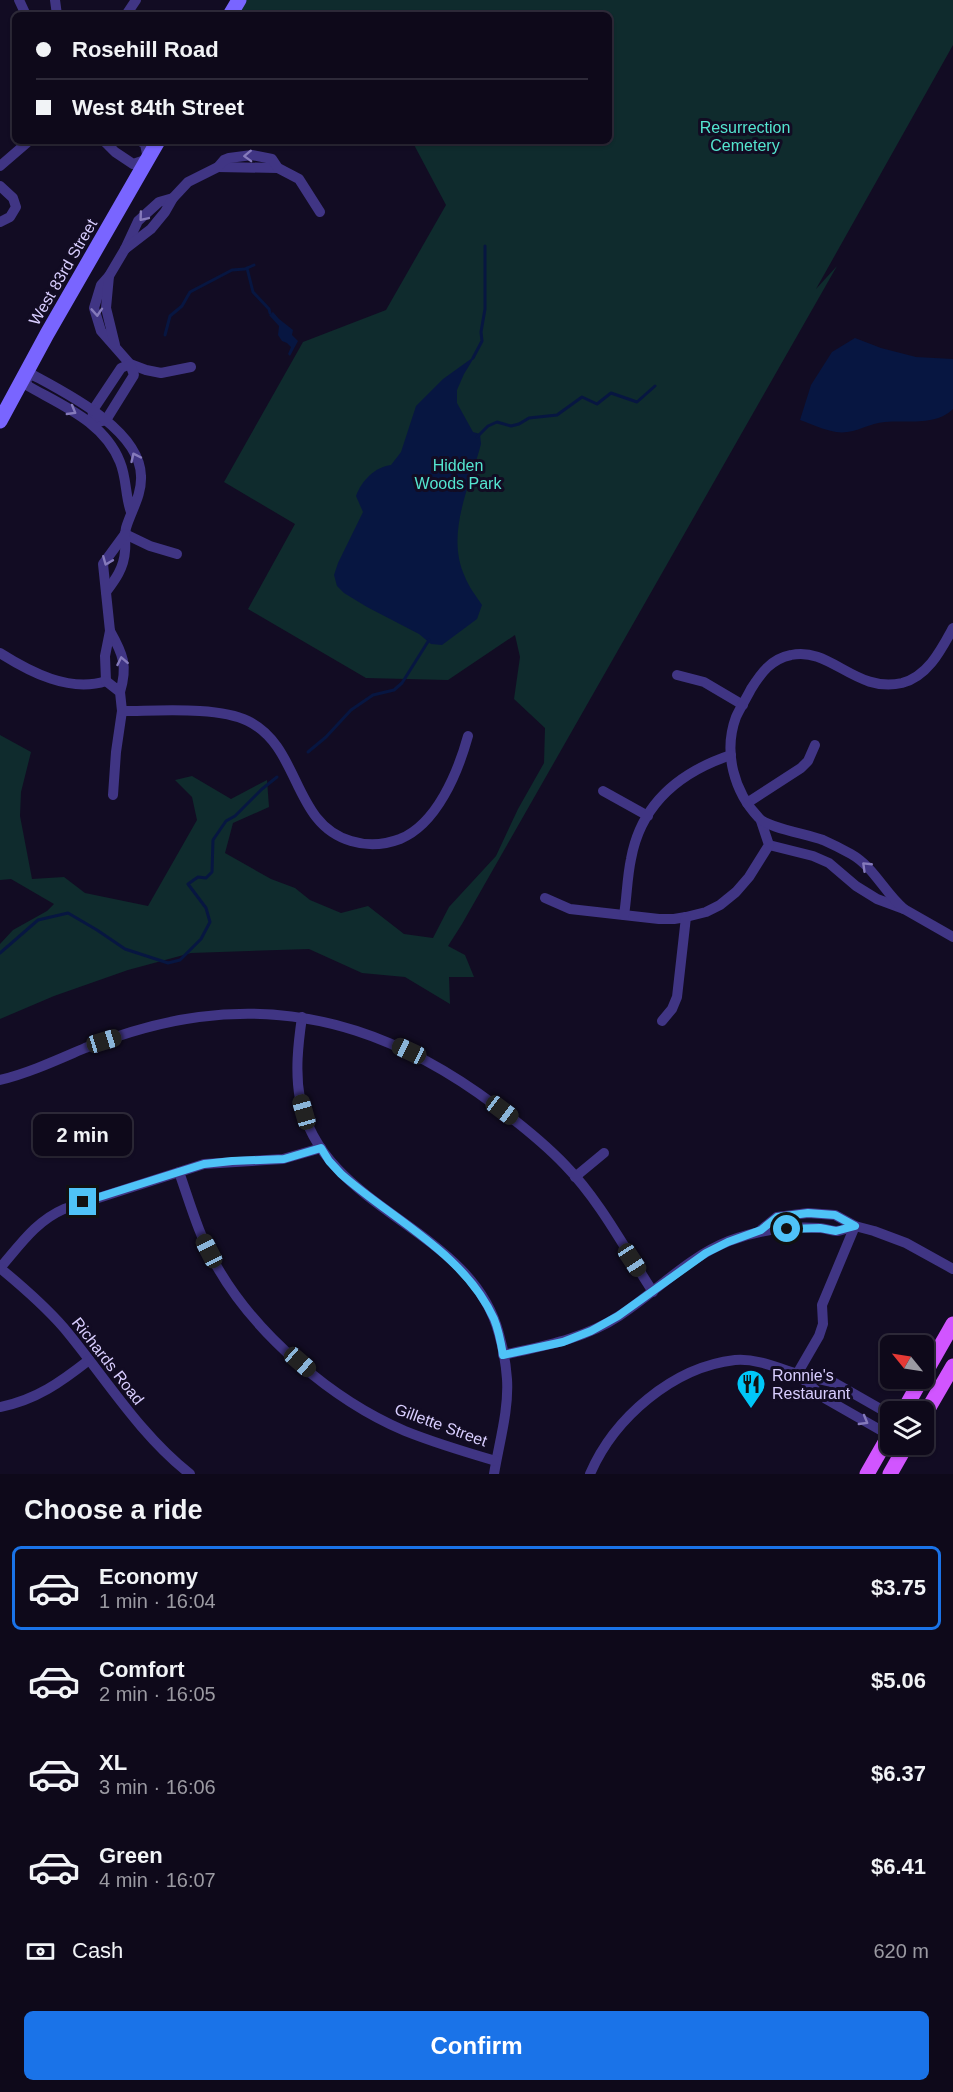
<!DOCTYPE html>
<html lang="en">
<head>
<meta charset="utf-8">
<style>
	:root { --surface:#0e091a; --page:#1c1727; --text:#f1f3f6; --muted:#9b9aa2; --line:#2e2a39; --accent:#1a73e8 }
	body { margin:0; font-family:Helvetica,sans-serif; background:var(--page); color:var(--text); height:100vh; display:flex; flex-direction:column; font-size:22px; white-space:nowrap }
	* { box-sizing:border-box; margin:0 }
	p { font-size:20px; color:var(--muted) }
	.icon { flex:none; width:33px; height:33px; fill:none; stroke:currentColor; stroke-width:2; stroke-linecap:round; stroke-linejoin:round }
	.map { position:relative; height:1474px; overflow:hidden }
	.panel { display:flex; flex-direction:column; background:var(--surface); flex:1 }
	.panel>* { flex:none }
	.top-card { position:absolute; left:12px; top:12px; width:600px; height:132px; border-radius:9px; box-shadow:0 2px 4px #0004,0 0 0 2px var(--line); display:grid; align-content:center; height:132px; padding:0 24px; background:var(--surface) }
	.needle { width:39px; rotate:300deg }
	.fabs { position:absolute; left:880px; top:1335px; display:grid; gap:12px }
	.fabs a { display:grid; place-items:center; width:54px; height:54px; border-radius:9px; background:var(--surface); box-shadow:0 2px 4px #0004,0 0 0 2px var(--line); font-size:30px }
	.end { position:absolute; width:27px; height:27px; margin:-14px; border:8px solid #4fc3f7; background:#111; box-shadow:0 0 0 3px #111 }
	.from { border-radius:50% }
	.bubble { position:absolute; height:42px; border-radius:9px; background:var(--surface); box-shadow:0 2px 4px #0004,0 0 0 2px var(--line); font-size:20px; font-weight:700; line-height:42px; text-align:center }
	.car { position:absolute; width:18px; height:36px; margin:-18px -9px; border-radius:8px; box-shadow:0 0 4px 2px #0007; background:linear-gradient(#222 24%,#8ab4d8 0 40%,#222 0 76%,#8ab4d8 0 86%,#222 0) }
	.top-card b { display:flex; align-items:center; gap:21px; height:57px; font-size:22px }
	.top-card b+b { border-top:2px solid var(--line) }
	.top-card i { width:15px; height:15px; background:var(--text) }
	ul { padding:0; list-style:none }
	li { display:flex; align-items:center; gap:18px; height:84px; margin:0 12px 9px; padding:0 12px; border:3px solid transparent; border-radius:9px }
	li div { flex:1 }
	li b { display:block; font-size:22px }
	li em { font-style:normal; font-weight:700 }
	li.on { border-color:var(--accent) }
	li>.icon { width:54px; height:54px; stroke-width:1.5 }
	h2 { padding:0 24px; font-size:27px; line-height:72px }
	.pay { display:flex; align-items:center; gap:15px; height:66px; padding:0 24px; font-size:22px }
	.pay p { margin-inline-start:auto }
	.action { display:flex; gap:12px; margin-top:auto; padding:12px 24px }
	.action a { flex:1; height:69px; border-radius:9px; background:var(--accent); color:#fff; font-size:24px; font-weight:700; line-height:69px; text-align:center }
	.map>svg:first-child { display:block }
	.green { fill:#0f2b2d }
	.water { fill:#071641 }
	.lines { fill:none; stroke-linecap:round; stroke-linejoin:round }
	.stream { stroke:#071641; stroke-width:3 }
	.street { stroke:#403584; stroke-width:10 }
	.secondary { stroke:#7965ff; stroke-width:15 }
	.primary { stroke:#d155ff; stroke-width:15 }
	.oneway { stroke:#857abb }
	.route { stroke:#4fc3f7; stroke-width:8 }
	.labels { text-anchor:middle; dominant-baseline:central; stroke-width:6; stroke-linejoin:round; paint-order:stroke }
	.park-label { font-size:16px; fill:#54e5cf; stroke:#120c23 }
	.street-label { font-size:16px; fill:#d9ceff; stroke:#120c23 }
	.poi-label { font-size:16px; fill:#d9ceff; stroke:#120c23; text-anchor:start }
</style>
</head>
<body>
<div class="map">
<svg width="953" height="1474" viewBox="0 0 953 1474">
	<rect width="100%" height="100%" fill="#120c23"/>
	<path class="green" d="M246 0H953V45L816 289 837 266 462 924 448 946 465 955 474 977H449L450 1004 405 977 362 973 309 949 191 953 128 970 54 996 0 1019V944L13 930 47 911 54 904 11 879 0 880V735L31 752 21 792 20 816 32 879 64 877 85 893 148 906 197 820 192 797 175 780 192 776 231 799 267 780 269 807 233 823 225 853 271 879 295 888 310 900 341 913 368 906 404 934 433 938 449 907 496 856 518 809 544 763 545 728 514 699 520 657 515 635 448 680 366 678 248 609 295 524 224 482 303 342 386 310 446 205 412 141H609V15H238Z"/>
	<g class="water">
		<path d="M273 312 279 319 293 330 292 335 298 341 290 356 288 354 291 347 287 343 282 341 278 335 279 326 269 315Z"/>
		<path d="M855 338 881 348 916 357 953 359V409C936 426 907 420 885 422 868 423 854 435 836 432 824 430 811 424 800 420L811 385 832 352Z"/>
		<path d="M475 356 464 374 457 390V403L473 432 480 434 481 444C470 486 445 534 465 577 469 587 476 596 482 605L477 619 442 645 431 644 419 634 367 607 344 593 337 586 334 575 338 563 363 512 356 496C362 480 375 467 391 465L401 452 416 406 443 379Z"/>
	</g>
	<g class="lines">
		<g class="stream">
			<path d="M247 268 253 292 269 309 270 313"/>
			<path d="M165 335 170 316 182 306 190 292 232 270 245 269 254 265"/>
			<path d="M473 358 482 341 481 332 485 309V246"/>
			<path d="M477 437 488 426 497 422 511 426 519 424 529 418 557 415 582 397 597 404 611 393 637 402 655 386"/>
			<path d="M308 752 326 737 351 710 373 695 394 690 402 683 429 640"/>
			<path d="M0 953 38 920 68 913 97 930 125 949 168 963 180 960 201 939 210 922 206 908 188 884 198 877 206 878 212 872 213 840 226 821 235 816 262 789 277 777"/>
		</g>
		<g class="street">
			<path d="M19 0 26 15"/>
			<path d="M55 0 57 15"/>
			<path d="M126 15 136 0"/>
			<path d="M104 141 115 152 133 164 148 159 145 144 140 141"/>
			<path d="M0 166 29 141"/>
			<path d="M218 167 278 168"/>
			<path d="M0 186 13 198 16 207 10 217 0 222"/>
			<path d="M173 198 159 202 138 221 125 249 109 276 101 285 94 308 101 331 130 364 146 370 161 373 191 367"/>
			<path d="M125 249 151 229 165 212 173 198 188 182 218 167 224 160 229 158 252 155 272 159 278 168 299 179 320 212"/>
			<path d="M109 276 106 308 115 345"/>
			<path d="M130 364 134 375 106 420 92 424 93 410 121 368Z"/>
			<path d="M125 534 150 546 177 554"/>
			<path d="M106 592C115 580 124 568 125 551 126 543 124 536 126 528 131 511 142 495 141 476 140 430 68 394 33 375L25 378 28 386C63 406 104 422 120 462 127 479 125 496 131 512"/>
			<path d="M110 631C123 654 128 666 120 692"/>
			<path d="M0 653C30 672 70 693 106 681"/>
			<path d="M677 675 704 682 743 705"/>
			<path d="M106 681 105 656 110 631 103 564 125 534"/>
			<path d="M106 681 120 692 122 711 116 752 113 795"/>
			<path d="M122 711C157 711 218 706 248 721 301 747 292 824 351 841 367 846 384 845 400 839 437 824 458 772 468 736"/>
			<path d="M603 791 648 816"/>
			<path d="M747 803 801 768 808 761 815 745"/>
			<path d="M769 845 813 856 829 863 856 886 877 899 904 909 953 937"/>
			<path d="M545 898 570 909 659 919H674L686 917 706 912 720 905 736 892 749 877 769 845 761 821"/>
			<path d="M904 909C884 892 874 867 851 854 842 849 832 844 823 840 808 834 768 828 759 818 734 792 723 752 736 717 740 708 746 699 751 689 761 673 771 659 791 655 830 646 856 694 902 683 928 676 941 650 953 628"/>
			<path d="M624 915C627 896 627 878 631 859 641 804 680 772 731 755"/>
			<path d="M302 1017C298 1045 295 1072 300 1099 322 1211 471 1226 499 1334 503 1348 506 1365 507 1379 509 1410 499 1443 494 1474"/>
			<path d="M662 1021 672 1009 677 997 686 917"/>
			<path d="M0 1080C29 1073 57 1060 85 1048 121 1034 160 1022 199 1017 311 1002 407 1039 496 1106 520 1124 544 1143 565 1165 600 1201 625 1249 653 1292"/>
			<path d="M179 1172C190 1203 199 1236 216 1265 255 1334 332 1400 405 1431 435 1443 465 1452 496 1461"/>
			<path d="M575 1177 604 1153"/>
			<path d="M761 1230 777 1217 808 1213 835 1215 855 1226 874 1231 906 1243 953 1269"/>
			<path d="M0 1268C20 1245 36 1221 64 1209L204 1164 283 1159 321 1148"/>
			<path d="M0 1268C23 1287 45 1306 64 1328 105 1377 139 1434 190 1474"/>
			<path d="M503 1355C543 1346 584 1339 619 1316 656 1292 688 1257 729 1241 758 1230 788 1226 819 1228 825 1228 831 1231 837 1231 843 1230 849 1228 855 1226"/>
			<path d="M0 1407C36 1400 61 1382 89 1360"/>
			<path d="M889 1435 826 1399 797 1374 835 1383 891 1415"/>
			<path d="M590 1474C614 1418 673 1367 735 1360 756 1358 778 1368 797 1374L819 1336 823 1324 822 1305 855 1226"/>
		</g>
		<g class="secondary">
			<path d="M230 15 239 0"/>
			<path d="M0 421 47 334 158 141"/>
		</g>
		<g class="primary">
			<path d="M924 1375 953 1324"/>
			<path d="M903 1412 922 1378"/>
			<path d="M924 1416 953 1366"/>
			<path d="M867 1474 891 1432"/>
			<path d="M890 1474 907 1444"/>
		</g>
	</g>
	<defs><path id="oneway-chevron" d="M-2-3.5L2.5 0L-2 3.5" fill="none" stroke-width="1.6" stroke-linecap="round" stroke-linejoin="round" transform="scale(1.5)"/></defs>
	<g class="oneway">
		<use href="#oneway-chevron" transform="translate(248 156) rotate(178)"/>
		<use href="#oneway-chevron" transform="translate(143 217) rotate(130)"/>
		<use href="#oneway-chevron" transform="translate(97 312) rotate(86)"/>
		<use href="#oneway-chevron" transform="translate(72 411) rotate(30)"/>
		<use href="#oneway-chevron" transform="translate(135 457) rotate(-115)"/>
		<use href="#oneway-chevron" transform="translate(107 561) rotate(112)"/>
		<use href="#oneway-chevron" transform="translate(122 661) rotate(-101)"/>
		<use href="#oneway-chevron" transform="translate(866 866) rotate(-136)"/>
		<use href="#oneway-chevron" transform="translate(864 1421) rotate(30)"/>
	</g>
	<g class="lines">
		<path class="route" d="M83 1202 204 1164 232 1161 284 1159 321 1148 329 1161 341 1174C393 1220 464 1253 494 1319 499 1331 501 1343 503 1355L563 1342 591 1331 618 1316 706 1253 728 1242 761 1230 777 1217 808 1213 835 1215 855 1226 836 1231 820 1228 787 1229"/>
	</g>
	<defs>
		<g id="restaurant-pin" transform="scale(1.5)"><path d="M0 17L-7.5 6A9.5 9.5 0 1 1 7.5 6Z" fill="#00c7f9" stroke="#120c23"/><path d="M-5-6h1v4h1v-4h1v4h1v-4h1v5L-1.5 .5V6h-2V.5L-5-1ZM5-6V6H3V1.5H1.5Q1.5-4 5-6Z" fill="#111"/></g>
	</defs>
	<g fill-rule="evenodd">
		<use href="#restaurant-pin" x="751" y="1384"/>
	</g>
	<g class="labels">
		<g class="park-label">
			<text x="745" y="127">Resurrection<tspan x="745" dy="18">Cemetery</tspan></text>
			<text x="458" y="465">Hidden<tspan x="458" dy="18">Woods Park</tspan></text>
		</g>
		<g class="street-label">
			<text transform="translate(63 272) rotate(-60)">West 83rd Street</text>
			<text transform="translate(108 1361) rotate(52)">Richards Road</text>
			<text transform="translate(441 1425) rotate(20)">Gillette Street</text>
		</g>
		<g class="poi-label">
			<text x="772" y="1375">Ronnie's<tspan x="772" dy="18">Restaurant</tspan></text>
		</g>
	</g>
</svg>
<div class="fabs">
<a><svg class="needle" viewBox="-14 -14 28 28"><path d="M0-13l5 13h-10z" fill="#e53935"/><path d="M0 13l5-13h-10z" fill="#9b9aa2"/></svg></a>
<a><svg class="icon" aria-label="layers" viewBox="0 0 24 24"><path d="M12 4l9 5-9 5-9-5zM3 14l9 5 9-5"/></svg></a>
</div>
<i class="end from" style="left:787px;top:1229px"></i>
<i class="end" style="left:83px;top:1202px"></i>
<div class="bubble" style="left:33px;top:1114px;width:99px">2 min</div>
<i class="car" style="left:104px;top:1041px;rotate:73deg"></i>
<i class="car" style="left:409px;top:1051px;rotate:295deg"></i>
<i class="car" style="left:502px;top:1110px;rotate:127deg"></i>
<i class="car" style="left:304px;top:1112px;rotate:344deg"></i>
<i class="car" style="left:209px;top:1251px;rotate:333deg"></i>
<i class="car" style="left:632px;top:1260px;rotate:147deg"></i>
<i class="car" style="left:300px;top:1362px;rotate:131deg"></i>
<div class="top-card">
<b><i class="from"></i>Rosehill Road</b>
<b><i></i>West 84th Street</b>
</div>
</div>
<section class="panel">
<h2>Choose a ride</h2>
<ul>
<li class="on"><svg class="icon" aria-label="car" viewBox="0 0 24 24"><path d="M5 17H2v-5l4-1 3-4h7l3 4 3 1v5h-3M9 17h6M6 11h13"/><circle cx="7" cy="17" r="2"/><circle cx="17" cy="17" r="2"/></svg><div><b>Economy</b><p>1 min · 16:04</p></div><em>$3.75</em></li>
<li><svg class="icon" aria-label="car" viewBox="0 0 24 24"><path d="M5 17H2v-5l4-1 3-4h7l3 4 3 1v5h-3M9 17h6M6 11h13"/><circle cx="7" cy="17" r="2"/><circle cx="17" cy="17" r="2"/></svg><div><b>Comfort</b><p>2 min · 16:05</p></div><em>$5.06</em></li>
<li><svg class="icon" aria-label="car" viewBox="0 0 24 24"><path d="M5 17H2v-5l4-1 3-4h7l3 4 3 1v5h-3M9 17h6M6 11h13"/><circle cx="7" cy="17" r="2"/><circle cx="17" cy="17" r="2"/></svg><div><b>XL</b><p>3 min · 16:06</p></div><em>$6.37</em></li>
<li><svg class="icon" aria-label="car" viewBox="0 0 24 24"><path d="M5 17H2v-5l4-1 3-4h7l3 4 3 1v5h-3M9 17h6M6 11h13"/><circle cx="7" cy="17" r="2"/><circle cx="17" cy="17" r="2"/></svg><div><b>Green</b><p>4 min · 16:07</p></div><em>$6.41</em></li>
</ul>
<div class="pay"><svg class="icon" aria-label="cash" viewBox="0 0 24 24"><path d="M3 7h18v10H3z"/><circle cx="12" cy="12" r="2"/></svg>Cash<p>620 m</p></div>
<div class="action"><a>Confirm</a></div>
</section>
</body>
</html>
